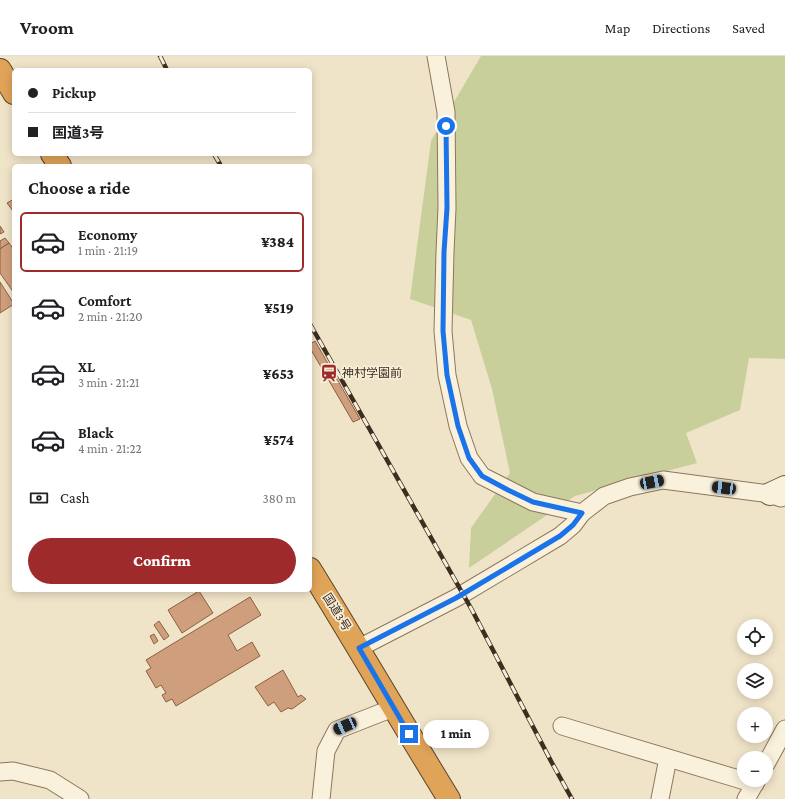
<!DOCTYPE html>
<html lang="en">
<head>
<meta charset="utf-8">
<style>
	:root { --surface:#fff; --page:#f6f6f6; --text:#202124; --muted:#757577; --line:#e0e0e0; --accent:#9e2a2b }
	body { margin:0; font-family:"Crimson Pro","Noto Sans JP",serif; background:var(--page); color:var(--text); height:100vh; display:flex; flex-direction:column; font-size:15px; white-space:nowrap }
	* { box-sizing:border-box; margin:0 }
	p { font-size:13px; color:var(--muted) }
	.icon { flex:none; width:22px; height:22px; fill:none; stroke:currentColor; stroke-width:2; stroke-linecap:round; stroke-linejoin:round }
	.map { position:relative; flex:1; overflow:hidden }
	.panel { position:absolute; left:12px; top:108px; width:300px; height:428px; display:flex; flex-direction:column; background:var(--surface); border-radius:6px; box-shadow:0 2px 10px #0003 }
	.panel>* { flex:none }
	.banner { position:absolute; left:12px; top:12px; width:300px; height:88px; border-radius:6px; box-shadow:0 2px 10px #0003; display:grid; align-content:center; height:88px; padding:0 16px; background:var(--surface) }
	.fabs { position:absolute; left:737px; top:563px; display:grid; gap:8px }
	.fabs a { display:grid; place-items:center; width:36px; height:36px; border-radius:50%; background:var(--surface); box-shadow:0 2px 10px #0003; font-size:20px }
	.end { position:absolute; width:18px; height:18px; margin:-9px; border:5px solid #1a73e8; background:#fff; box-shadow:0 0 0 2px #fff }
	.from { border-radius:50% }
	.bubble { position:absolute; height:28px; border-radius:14px; background:var(--surface); box-shadow:0 2px 10px #0003; font-size:13px; font-weight:800; line-height:28px; text-align:center }
	.car { position:absolute; width:12px; height:24px; margin:-12px -6px; border-radius:5px; box-shadow:0 0 3px 1px #0007; background:linear-gradient(#222 24%,#8ab4d8 0 40%,#222 0 76%,#8ab4d8 0 86%,#222 0) }
	.banner b { display:flex; align-items:center; gap:14px; height:38px; font-size:15px }
	.banner b+b { border-top:1px solid var(--line) }
	.banner i { width:10px; height:10px; background:var(--text) }
	ul { padding:0; list-style:none }
	li { display:flex; align-items:center; gap:12px; height:60px; margin:0 8px 6px; padding:0 8px; border:2px solid transparent; border-radius:6px }
	li div { flex:1 }
	li b { display:block; font-size:15px }
	li em { font-style:normal; font-weight:800 }
	li.active { border-color:var(--accent) }
	li>.icon { width:36px; height:36px; stroke-width:1.5 }
	h2 { padding:0 16px; font-size:18px; line-height:48px }
	.pay { display:flex; align-items:center; gap:10px; height:44px; padding:0 16px; font-size:15px }
	.pay p { margin-inline-start:auto }
	.primary-button { display:flex; gap:8px; margin-top:auto; padding:8px 16px }
	.primary-button a { flex:1; height:46px; border-radius:24px; background:var(--accent); color:#fff; font-size:16px; font-weight:800; line-height:46px; text-align:center }
	header { display:flex; align-items:center; gap:24px; box-sizing:border-box; height:56px; padding:0 20px; background:var(--surface); border-bottom:1px solid var(--line) }
	header strong { font-size:19px }
	nav { display:flex; gap:22px; margin-inline-start:auto; font-size:14px }
	.map>svg:first-child { display:block }
	.green { fill:#c9cf9b }
	.building { fill:#cf9f7d; stroke:#8d5f41 }
	.lines { fill:none; stroke-linecap:round; stroke-linejoin:round }
	.street-casing { stroke:#8d765c; stroke-width:19 }
	.secondary-casing { stroke:#6f573f; stroke-width:24 }
	.highway-casing { stroke:#5b4430; stroke-width:24 }
	.street { stroke:#faf1dc; stroke-width:17 }
	.secondary { stroke:#faf1dc; stroke-width:22 }
	.highway { stroke:#e0a458; stroke-width:22 }
	.rail-casing { stroke:#3d2e20; stroke-width:4.5 }
	.rail { stroke:#f7eed8; stroke-width:3; stroke-dasharray:9; stroke-linecap:butt }
	.route { stroke:#1a73e8; stroke-width:5 }
	.labels { text-anchor:middle; dominant-baseline:central; stroke-width:3.5; stroke-linejoin:round; paint-order:stroke }
	.poi-label { font-size:12px; fill:#3d2e20; stroke:#f7eed8; text-anchor:start }
	.street-label { font-size:12px; fill:#3d2e20; stroke:#f7eed8 }
</style>
</head>
<body>
<header>
<strong>Vroom</strong>
<nav><a>Map</a><a>Directions</a><a>Saved</a></nav>
</header>
<div class="map">
<svg width="785" height="743" viewBox="0 0 785 743">
	<rect width="100%" height="100%" fill="#f0e4c8"/>
	<path class="green" d="M481 0H785V303L749 302 740 354 686 377 697 407 575 440 469 512 471 472 510 417 492 333 471 264 410 243 431 85Z"/>
	<g class="building">
		<path d="M14 143V154L13 155 7 147Z"/>
		<path d="M0 170 4 176 0 178Z"/>
		<path d="M5 182 9 187 0 193V185Z"/>
		<path d="M9 187 14 194V237L0 217V193Z"/>
		<path d="M0 226 14 248 0 257Z"/>
		<path d="M315 285 360 363 353 366 310 292V288Z"/>
		<path d="M199 535 213 557 182 577 168 554Z"/>
		<path d="M250 541 261 559 228 579 237 595 252 586 260 600 176 650 172 643 166 646 162 639 166 637 161 629 156 632 146 615 151 612 146 604Z"/>
		<path d="M159 565 169 580 164 584 154 569Z"/>
		<path d="M154 578 158 585 154 588 150 580Z"/>
		<path d="M283 614 298 641 301 639 306 643 292 653 288 652 281 656 274 646 268 650 255 631Z"/>
	</g>
	<g class="lines">
		<g class="street-casing">
			<g id="street">
				<path d="M436 0 446 56 447 152 445 196 443 275 447 319 458 370 469 402 482 420 533 446 582 457"/>
				<path d="M359 592 456 542 560 480 573 469 582 457 604 440 630 431 663 424 770 438 781 442"/>
				<path d="M562 670 755 728"/>
				<path d="M766 708 785 673"/>
				<path d="M0 716 13 715 50 724 80 743"/>
				<path d="M321 743 326 695 337 674 393 652"/>
				<path d="M660 743 668 702"/>
				<path d="M746 743 757 724"/>
			</g>
		</g>
		<g class="secondary-casing">
			<path id="secondary" d="M770 438 785 431"/>
		</g>
		<g class="highway-casing">
			<g id="highway">
				<path d="M0 14 14 37"/>
				<path d="M52 98 60 110"/>
				<path d="M310 513C357 589 402 667 449 743"/>
			</g>
		</g>
		<use href="#street" class="street"/>
		<use href="#secondary" class="secondary"/>
		<use href="#highway" class="highway"/>
		<g class="rail-casing">
			<g id="rail">
				<path d="M160 0 167 14"/>
				<path d="M214 98 221 110"/>
				<path d="M310 268 472 554 552 707 572 743"/>
			</g>
		</g>
		<use href="#rail" class="rail"/>
	</g>
	<g class="lines">
		<path class="route" d="M409 678 359 592 456 542 560 480 573 469 582 457 533 446 508 434 482 420 469 402 458 370 447 319 443 275 444 196 447 152 446 70"/>
	</g>
	<defs>
		<g id="station-bare" transform="scale(1.38)"><path d="M-3-6H3Q5-6 5-4V2Q5 4 3 4L4.5 6H3L1.5 4h-3L-3 6H-4.5L-3 4Q-5 4-5 2V-4Q-5-6-3-6ZM-3.5-4v3h7v-3ZM-3.5 1v1.5H-2V1ZM2 1v1.5H3.5V1Z" fill="#9e2a2b" stroke="#f7eed8" stroke-width="2.5" paint-order="stroke"/></g>
	</defs>
	<g fill-rule="evenodd">
		<use href="#station-bare" x="329" y="317"/>
	</g>
	<g class="labels">
		<g class="poi-label">
			<text x="342" y="317">神村学園前</text>
		</g>
		<g class="street-label">
			<text transform="translate(337 556) rotate(58)">国道3号</text>
		</g>
	</g>
</svg>
<div class="fabs">
<a><svg class="icon" aria-label="locate" viewBox="0 0 24 24"><circle cx="12" cy="12" r="6"/><path d="M12 2v4M12 18v4M2 12h4M18 12h4"/></svg></a>
<a><svg class="icon" aria-label="layers" viewBox="0 0 24 24"><path d="M12 4l9 5-9 5-9-5zM3 14l9 5 9-5"/></svg></a>
<a>+</a>
<a>−</a>
</div>
<i class="end from" style="left:446px;top:70px"></i>
<i class="end" style="left:409px;top:678px"></i>
<div class="bubble" style="left:423px;top:664px;width:66px">1 min</div>
<i class="car" style="left:652px;top:426px;rotate:79deg"></i>
<i class="car" style="left:724px;top:432px;rotate:277deg"></i>
<i class="car" style="left:345px;top:670px;rotate:246deg"></i>
<div class="banner">
<b><i class="from"></i>Pickup</b>
<b><i></i>国道3号</b>
</div>
<section class="panel">
<h2>Choose a ride</h2>
<ul>
<li class="active"><svg class="icon" aria-label="car" viewBox="0 0 24 24"><path d="M5 17H2v-5l4-1 3-4h7l3 4 3 1v5h-3M9 17h6M6 11h13"/><circle cx="7" cy="17" r="2"/><circle cx="17" cy="17" r="2"/></svg><div><b>Economy</b><p>1 min · 21:19</p></div><em>¥384</em></li>
<li><svg class="icon" aria-label="car" viewBox="0 0 24 24"><path d="M5 17H2v-5l4-1 3-4h7l3 4 3 1v5h-3M9 17h6M6 11h13"/><circle cx="7" cy="17" r="2"/><circle cx="17" cy="17" r="2"/></svg><div><b>Comfort</b><p>2 min · 21:20</p></div><em>¥519</em></li>
<li><svg class="icon" aria-label="car" viewBox="0 0 24 24"><path d="M5 17H2v-5l4-1 3-4h7l3 4 3 1v5h-3M9 17h6M6 11h13"/><circle cx="7" cy="17" r="2"/><circle cx="17" cy="17" r="2"/></svg><div><b>XL</b><p>3 min · 21:21</p></div><em>¥653</em></li>
<li><svg class="icon" aria-label="car" viewBox="0 0 24 24"><path d="M5 17H2v-5l4-1 3-4h7l3 4 3 1v5h-3M9 17h6M6 11h13"/><circle cx="7" cy="17" r="2"/><circle cx="17" cy="17" r="2"/></svg><div><b>Black</b><p>4 min · 21:22</p></div><em>¥574</em></li>
</ul>
<div class="pay"><svg class="icon" aria-label="cash" viewBox="0 0 24 24"><path d="M3 7h18v10H3z"/><circle cx="12" cy="12" r="2"/></svg>Cash<p>380 m</p></div>
<div class="primary-button"><a>Confirm</a></div>
</section>
</div>
</body>
</html>
